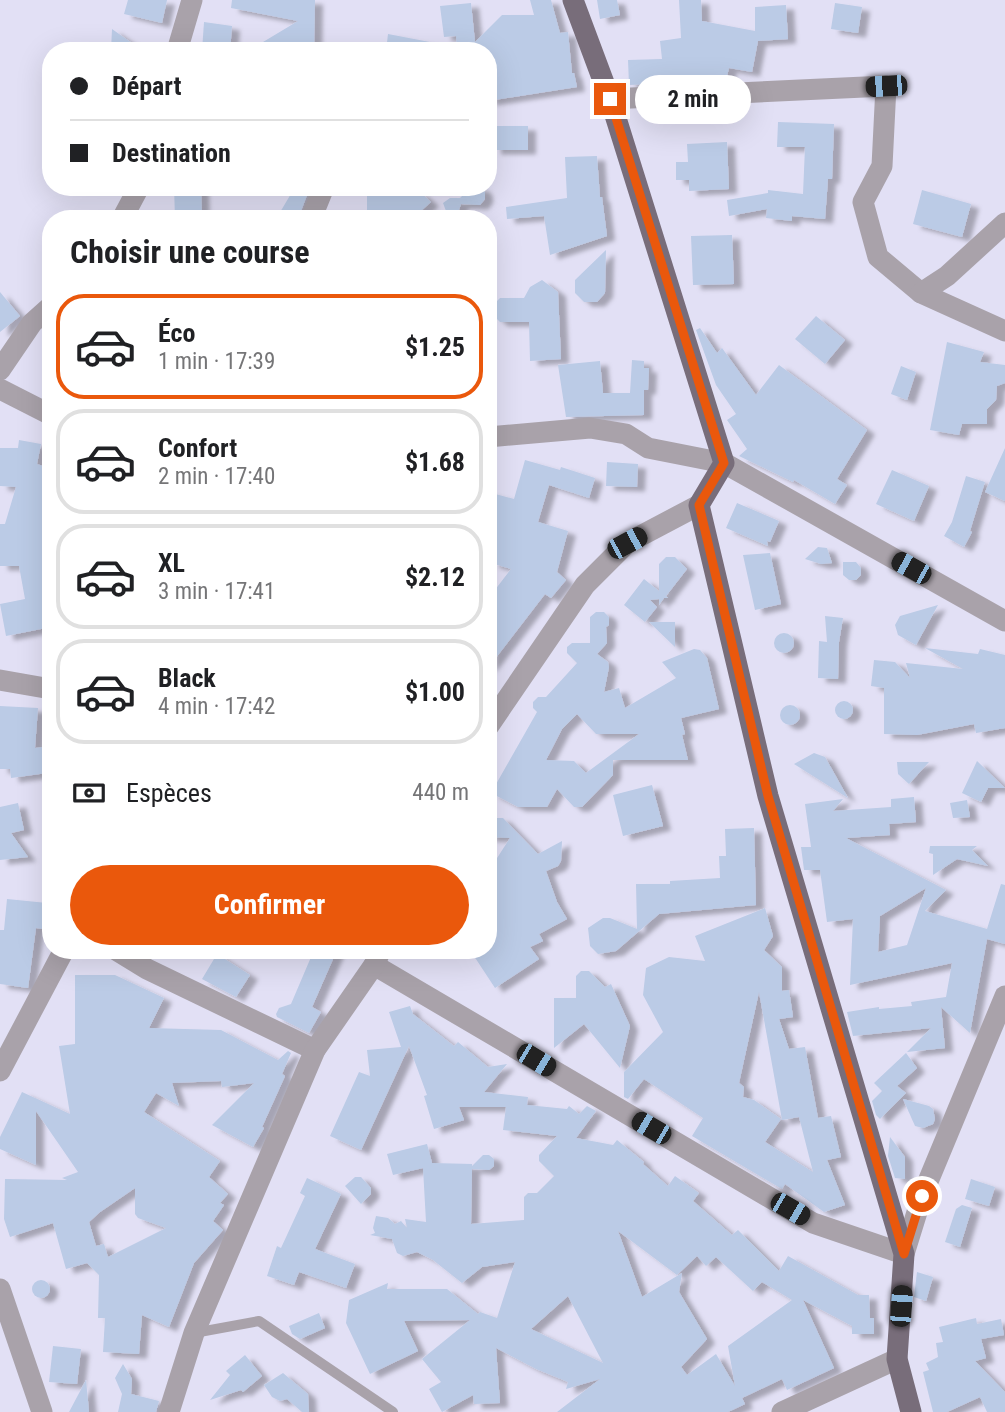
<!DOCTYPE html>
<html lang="fr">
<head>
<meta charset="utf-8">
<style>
	:root { --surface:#fff; --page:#f6f6f6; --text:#202124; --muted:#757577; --line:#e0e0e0; --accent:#ea580c }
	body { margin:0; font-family:"Roboto Condensed",sans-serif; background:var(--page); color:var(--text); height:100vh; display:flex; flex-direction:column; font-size:26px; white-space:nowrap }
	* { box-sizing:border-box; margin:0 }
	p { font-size:23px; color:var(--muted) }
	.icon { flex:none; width:38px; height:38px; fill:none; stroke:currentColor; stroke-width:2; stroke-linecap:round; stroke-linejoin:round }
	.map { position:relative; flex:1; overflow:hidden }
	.side { position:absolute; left:42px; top:210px; width:455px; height:749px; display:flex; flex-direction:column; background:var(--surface); border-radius:28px; box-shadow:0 7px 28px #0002 }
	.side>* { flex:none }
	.guide { position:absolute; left:42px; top:42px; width:455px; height:154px; border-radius:28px; box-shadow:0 7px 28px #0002; display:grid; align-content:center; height:154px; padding:0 28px; background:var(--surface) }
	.end { position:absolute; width:32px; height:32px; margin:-16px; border:9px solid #ea580c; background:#fff; box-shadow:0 0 0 4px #fff }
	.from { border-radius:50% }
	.bubble { position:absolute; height:49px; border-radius:24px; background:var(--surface); box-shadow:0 7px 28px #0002; font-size:23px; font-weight:700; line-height:49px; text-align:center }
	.car { position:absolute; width:21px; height:42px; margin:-21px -10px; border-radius:9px; box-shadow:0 0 5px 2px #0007; background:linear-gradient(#222 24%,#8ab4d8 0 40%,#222 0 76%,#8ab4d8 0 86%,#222 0) }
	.guide b { display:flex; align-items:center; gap:24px; height:66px; font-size:26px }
	.guide b+b { border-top:2px solid var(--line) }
	.guide i { width:18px; height:18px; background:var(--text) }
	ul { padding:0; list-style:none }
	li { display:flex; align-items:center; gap:21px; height:105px; margin:0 14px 10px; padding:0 14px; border:4px solid var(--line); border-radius:28px }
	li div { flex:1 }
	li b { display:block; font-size:26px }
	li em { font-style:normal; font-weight:700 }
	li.selected { border-color:var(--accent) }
	li>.icon { width:63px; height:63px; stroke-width:1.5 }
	h2 { padding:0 28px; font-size:32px; line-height:84px }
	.pay { display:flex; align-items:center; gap:18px; height:77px; padding:0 28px; font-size:26px }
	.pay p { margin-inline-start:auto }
	.button { display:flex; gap:14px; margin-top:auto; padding:14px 28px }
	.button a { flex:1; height:80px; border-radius:42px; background:var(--accent); color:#fff; font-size:28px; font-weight:700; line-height:80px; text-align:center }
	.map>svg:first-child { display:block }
	.building { fill:#bbcbe6; fill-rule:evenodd; filter:url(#shadow) }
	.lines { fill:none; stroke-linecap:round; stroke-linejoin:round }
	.service { stroke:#a9a2aa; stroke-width:10 }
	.minor { stroke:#a9a2aa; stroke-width:21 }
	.tertiary { stroke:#a9a2aa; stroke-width:21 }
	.primary { stroke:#786d7a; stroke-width:21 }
	.route { stroke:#ea580c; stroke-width:9 }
</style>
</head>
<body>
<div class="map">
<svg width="1005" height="1412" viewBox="0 0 1005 1412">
	<defs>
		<filter id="shadow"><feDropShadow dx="8" dy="4.5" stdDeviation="2" flood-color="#0004"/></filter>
	</defs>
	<rect width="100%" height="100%" fill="#e2e0f5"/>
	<g class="building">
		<path d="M128 0H167L162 23 124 14Z"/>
		<path d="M232 0H315L314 51H248L298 21 231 8Z"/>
		<path d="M530 0H551L560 33 568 32 572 73H574L577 87 488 101V51H457L456 36 444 37 440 6 471 3 475 42 502 15H534Z"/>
		<path d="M597 0H617L620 15 600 19Z"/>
		<path d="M679 0H701L702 21 755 31V7L786 5 788 39 758 41 752 72 729 68 726 80 701 82 672 76V83L629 85 628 60 662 59 660 41 681 38Z"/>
		<path d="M835 3 862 7 858 33 831 29Z"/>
		<path d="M204 22 232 26 230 51H202Z"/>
		<path d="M112 29 143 51H111Z"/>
		<path d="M388 34 435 43 434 51H386Z"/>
		<path d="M778 122 834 124 832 179H828L825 219 792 216V221L766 218 767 209 729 216 727 200 768 193V190L803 194 805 147H777Z"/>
		<rect x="493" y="126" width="35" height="24"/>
		<path d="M727 142 729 189 689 191V180H676V162H688L687 144Z"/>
		<path d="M597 156 600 197H602L607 236 550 255 544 216 507 219 506 207 567 198 565 157Z"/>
		<path d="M174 187H201L202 219H175Z"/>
		<path d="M295 187H310L298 219H276Z"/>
		<path d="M391 187H405L410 192 421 193 431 202 421 211H400V219H367V194H391Z"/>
		<path d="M471 187H481L485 192V199L480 205 461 204 459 210 455 213 446 211 443 203 450 198H460Z"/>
		<path d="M922 190 971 204 962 237 913 224Z"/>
		<path d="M732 235 734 284 693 285 691 236Z"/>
		<path d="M606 250 605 293 597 302H584L575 293V280Z"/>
		<path d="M542 280 558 292 561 359 530 361 529 322H500L493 315V305L500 298H524L530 287Z"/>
		<path d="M0 292 20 316 0 332Z"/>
		<path d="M816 316 845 340 825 364 795 339Z"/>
		<path d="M700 328 717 353 722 348 756 395 779 365 867 430 837 479 847 485 835 504 794 480 793 482 739 456 747 449 727 420 736 414 716 385 696 330Z"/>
		<path d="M947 342 984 352 980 362 1005 365V383L997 386 996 400 987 409V424H962L959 435 930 430Z"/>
		<path d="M632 360 644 361V368H649L648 390H644V415L566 417 558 365 600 361 603 393H630Z"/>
		<path d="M901 366 916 372 907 400 891 394Z"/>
		<path d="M19 440 41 444 37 464 51 469V627L6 636 0 604 25 599 19 566H0V524H5L16 487 0 486V448H18Z"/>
		<path d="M1005 448V501L985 492Z"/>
		<path d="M525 460 560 470 561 467 595 478 589 498 549 485 538 522 568 531 557 572 566 580 551 598 545 594 488 668V599L511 569 491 563 496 546H488V492L514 499Z"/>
		<path d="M607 462 638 464 637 487 606 486Z"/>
		<path d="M892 470 929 486 914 521 876 504Z"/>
		<path d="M966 476 985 482 970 531 972 532 964 547 944 536 952 522Z"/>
		<path d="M737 503 779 521 770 542 767 541 768 546 726 528Z"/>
		<path d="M818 547 827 548 832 563 821 564 805 559Z"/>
		<path d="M770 553 781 604 755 610 743 555Z"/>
		<path d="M666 557H675L687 569 666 596 668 598H664L659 605V599L650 600 657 607 645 622 624 605 644 579 659 591V564Z"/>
		<path d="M843 562H856L861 568V575L856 580H849L843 575Z"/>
		<path d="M938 605 916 645 898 635 895 625 900 616Z"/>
		<path d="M596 612H604L609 617V625L606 627 607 643 597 654 608 662 609 667 604 692 619 688 625 708 676 678 662 662 694 649 700 650 707 658 719 709 681 718 685 734 682 735 688 760H613V775L582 807H574L557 789 547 807H518L491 793 537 712 533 708V702L538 697H546L577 663 567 653V647L572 643H590V617ZM577 714 596 734H639L586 773 574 761 546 760 562 729Z"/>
		<path d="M825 616 843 618 839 642 838 679 818 678 819 641 827 642Z"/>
		<path d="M649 622H675V647Z"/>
		<circle cx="784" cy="643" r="10"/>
		<path d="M925 648 978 654 980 649 1005 655V728L976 733 974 724 917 735 884 734V688L871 686 874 660 895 662 910 678 906 663 963 669Z"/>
		<circle cx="844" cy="710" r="9"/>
		<circle cx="790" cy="715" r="10"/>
		<path d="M0 706 38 708 35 748 44 747 47 773 11 778 10 769H0Z"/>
		<path d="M814 753 825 757 848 798 794 764Z"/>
		<path d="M977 761 1005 788H988L981 802 962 793Z"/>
		<path d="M897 762H929L909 784 898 774Z"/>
		<path d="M652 785 663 826 623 836 613 795Z"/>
		<path d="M914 797 916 822 889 824 890 835 846 838 946 890 925 911 987 929 1001 884 1005 885V944L987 939 970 1033 941 1007 945 1048 907 1052 931 1028 853 1036 847 1012 879 1007V1009L912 1006 911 1002 946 997 952 963 850 985 853 919 827 922 820 870H804L801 847H811L805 804 843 799 833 811 891 807V799ZM926 888 907 945 878 952 880 916Z"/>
		<path d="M967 800 970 817 953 818 950 803Z"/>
		<path d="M18 803 24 830 11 833 28 857 0 860V807Z"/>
		<path d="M488 818H503L538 854 562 841 561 861 558 866 546 871 557 902 567 919 539 934 543 941 530 947 539 959 495 988 470 950H488V872L510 838 488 837Z"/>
		<path d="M754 828 756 905 659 914 616 951 598 954 590 946 588 928 603 918H610L637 929 636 884H670V881L720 878 719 856H726L725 829Z"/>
		<path d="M930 846H977L972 850 988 866 957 859 933 875V854L929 853Z"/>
		<path d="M7 899 47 903 44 929 36 928 28 988 0 984V930H4Z"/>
		<path d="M765 908 773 936 764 950 782 967V991L789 990 793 1017 779 1019 789 1049 805 1047 818 1118 831 1116 841 1157 827 1160 845 1205 824 1212 785 1184 782 1189 692 1136 703 1118 644 1079 628 1099 624 1097V1072L663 1032 643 995 646 968 669 957 705 961 695 936ZM759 992 782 1120 799 1117 813 1172 765 1142 781 1119 754 1100 743 1097 744 1087 739 1083Z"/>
		<path d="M314 950H337L312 1007 321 1012 309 1033 277 1017 276 1014 279 1008 291 1004Z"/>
		<path d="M217 954 250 975 236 997 202 979Z"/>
		<path d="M581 971H589L605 987 611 984 630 1026 620 1068 584 1024 554 1048V998H576V976Z"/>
		<path d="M75 975H115L164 998 149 1028 221 1030 278 1060 288 1051 291 1053 282 1074 285 1076 262 1127 264 1128 253 1147 212 1125 254 1083 222 1087 221 1081 172 1083 179 1106 156 1093 144 1112 220 1161 209 1177 228 1194 220 1203 224 1205 213 1221 223 1230 194 1263 169 1327 142 1315 139 1354 103 1352 105 1318H98L99 1275 87 1263 66 1269 53 1223 10 1237 4 1219 5 1179 67 1180 62 1178 78 1172 36 1111V1165L0 1149V1137L22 1092 70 1114 59 1046 75 1044ZM135 1188V1214L138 1218 166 1228 108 1257 104 1244 96 1246 89 1222 100 1212Z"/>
		<path d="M410 1006 413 1014 454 1046 458 1042 488 1067 507 1064 484 1092 528 1097 527 1105 567 1109 569 1106 579 1114 587 1106 596 1111 576 1138 613 1145 617 1140 644 1162 643 1164 668 1186 675 1176 699 1193 693 1201 732 1235 738 1230 779 1271 788 1256 858 1295H869L870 1318H874V1334H852V1326L803 1300 834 1368 787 1390 782 1379 742 1398 745 1404 728 1412H557L600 1379 566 1389 568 1382 536 1369 496 1348 500 1403 474 1404 473 1395 442 1412 429 1389 441 1382 422 1359 470 1320 404 1321 418 1351 370 1374 346 1323 349 1300 388 1283 387 1289H447L478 1314 480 1312 497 1318 515 1262 482 1267 462 1283 433 1260 417 1252 403 1256 397 1253 392 1239 370 1235 375 1233 373 1228 376 1216 388 1218 395 1224 401 1221 407 1228 405 1219 426 1222 423 1168 393 1175 387 1154 427 1144 432 1163 472 1164V1166L483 1155H489L494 1159V1166L489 1170 472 1169 471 1224 524 1220V1197L528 1193H537L554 1176 539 1161V1155L557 1136 503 1130 506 1107H459L464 1120 434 1129 424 1096 427 1095 409 1046 361 1150 330 1136 359 1072 370 1076 367 1050 401 1047 389 1012ZM618 1231 677 1275 697 1256 706 1266 716 1257 753 1291 762 1282 792 1300 728 1346 735 1386 716 1354 687 1375 681 1367 707 1339 679 1292 682 1273 642 1297ZM568 1296 603 1363 531 1329Z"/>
		<path d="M906 1053 917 1068 897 1086 906 1093 880 1119 876 1115 872 1101 882 1091 874 1083Z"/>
		<path d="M903 1099 929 1106 933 1109 935 1119 933 1124 923 1128 915 1126Z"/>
		<path d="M890 1137 905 1157V1179L895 1178 888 1156Z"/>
		<path d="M355 1177H361L371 1188V1194L361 1204 345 1186Z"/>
		<path d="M307 1178 341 1194 315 1249 355 1264 346 1288 299 1272 294 1285 267 1276 277 1246 281 1248 305 1196 300 1193Z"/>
		<path d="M971 1179 995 1187 989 1206 965 1199Z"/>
		<path d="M962 1205 972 1208 960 1247 945 1242 956 1209Z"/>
		<path d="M917 1272 933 1277 926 1301 914 1297Z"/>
		<circle cx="41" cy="1289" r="9"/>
		<path d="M319 1313 325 1328 300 1339 292 1334 289 1326Z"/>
		<path d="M976 1318 977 1324 1001 1319 1004 1335 981 1339 986 1358 975 1361 1005 1392V1412H987L980 1397 947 1412H933L923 1372 929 1370 926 1363 938 1357 936 1343 943 1342 939 1327Z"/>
		<path d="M53 1346 81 1349 77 1384 49 1382Z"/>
		<path d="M245 1355 262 1376 243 1392 241 1390 210 1400 230 1375 226 1371Z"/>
		<path d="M123 1364 132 1379 131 1394 159 1401 156 1412H118L122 1394 115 1378Z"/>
		<path d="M283 1373 308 1394 309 1412H302L287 1399 280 1401 272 1397 264 1385Z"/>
		<path d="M86 1380 89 1412H69Z"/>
	</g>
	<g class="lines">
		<path class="service" d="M194 1333 259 1321 393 1412"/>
		<g class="minor">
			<path d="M177 51 192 0"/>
			<path d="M610 99 886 86 882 166 863 202 878 257 921 293"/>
			<path d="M122 219 139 187"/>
			<path d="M311 219 324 187"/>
			<path d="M1005 223 947 276 921 293 1005 331"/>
			<path d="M0 370 32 323 51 306"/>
			<path d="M0 389 51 415"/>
			<path d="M488 437 590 428 626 434 648 448 724 463 1005 621"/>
			<path d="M0 680 51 689"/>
			<path d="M116 950 147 969 315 1050"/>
			<path d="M374 965 813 1223 904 1254 922 1196 1005 996"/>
			<path d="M0 1071 64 950"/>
			<path d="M0 1289 42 1412"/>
			<path d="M782 1412 897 1359"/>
		</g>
		<g class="tertiary">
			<path d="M488 727 585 585 627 543 699 505"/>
			<path d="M169 1412 194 1333 315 1050 374 965 381 950"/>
		</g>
		<path class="primary" d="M573 0 610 99 724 463 699 505 768 796 904 1254 897 1359 911 1412"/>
	</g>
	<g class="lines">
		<path class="route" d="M610 99 724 463 699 505 768 796 904 1254 922 1196"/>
	</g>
</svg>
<i class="end from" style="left:922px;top:1196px"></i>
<i class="end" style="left:610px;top:99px"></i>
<div class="bubble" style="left:635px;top:75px;width:116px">2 min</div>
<i class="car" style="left:886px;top:86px;rotate:267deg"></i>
<i class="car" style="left:627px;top:543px;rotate:62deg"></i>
<i class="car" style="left:911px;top:568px;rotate:299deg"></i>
<i class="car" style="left:536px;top:1060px;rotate:121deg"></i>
<i class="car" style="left:651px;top:1128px;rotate:300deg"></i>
<i class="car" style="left:790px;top:1209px;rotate:120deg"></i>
<i class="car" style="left:901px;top:1306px;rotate:4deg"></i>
<div class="guide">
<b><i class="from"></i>Départ</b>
<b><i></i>Destination</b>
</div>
<section class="side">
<h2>Choisir une course</h2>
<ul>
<li class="selected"><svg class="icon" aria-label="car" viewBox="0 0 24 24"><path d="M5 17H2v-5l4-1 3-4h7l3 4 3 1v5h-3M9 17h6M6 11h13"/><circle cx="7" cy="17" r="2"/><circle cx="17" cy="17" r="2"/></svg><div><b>Éco</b><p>1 min · 17:39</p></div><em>$1.25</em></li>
<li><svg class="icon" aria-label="car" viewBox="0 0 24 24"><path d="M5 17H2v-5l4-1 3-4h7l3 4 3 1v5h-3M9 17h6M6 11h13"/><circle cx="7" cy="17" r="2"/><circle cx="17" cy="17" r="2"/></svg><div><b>Confort</b><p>2 min · 17:40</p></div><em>$1.68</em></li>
<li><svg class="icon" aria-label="car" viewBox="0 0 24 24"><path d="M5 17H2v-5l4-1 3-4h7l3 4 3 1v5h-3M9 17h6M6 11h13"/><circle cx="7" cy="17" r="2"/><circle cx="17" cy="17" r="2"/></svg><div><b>XL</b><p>3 min · 17:41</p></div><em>$2.12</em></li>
<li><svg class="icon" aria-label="car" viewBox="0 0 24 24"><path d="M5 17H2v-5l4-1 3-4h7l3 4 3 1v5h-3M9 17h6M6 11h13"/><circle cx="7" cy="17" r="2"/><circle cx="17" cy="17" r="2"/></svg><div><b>Black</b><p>4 min · 17:42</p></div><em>$1.00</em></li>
</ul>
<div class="pay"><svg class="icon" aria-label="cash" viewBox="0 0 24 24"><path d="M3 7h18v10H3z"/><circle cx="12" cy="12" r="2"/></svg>Espèces<p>440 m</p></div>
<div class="button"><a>Confirmer</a></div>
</section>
</div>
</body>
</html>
